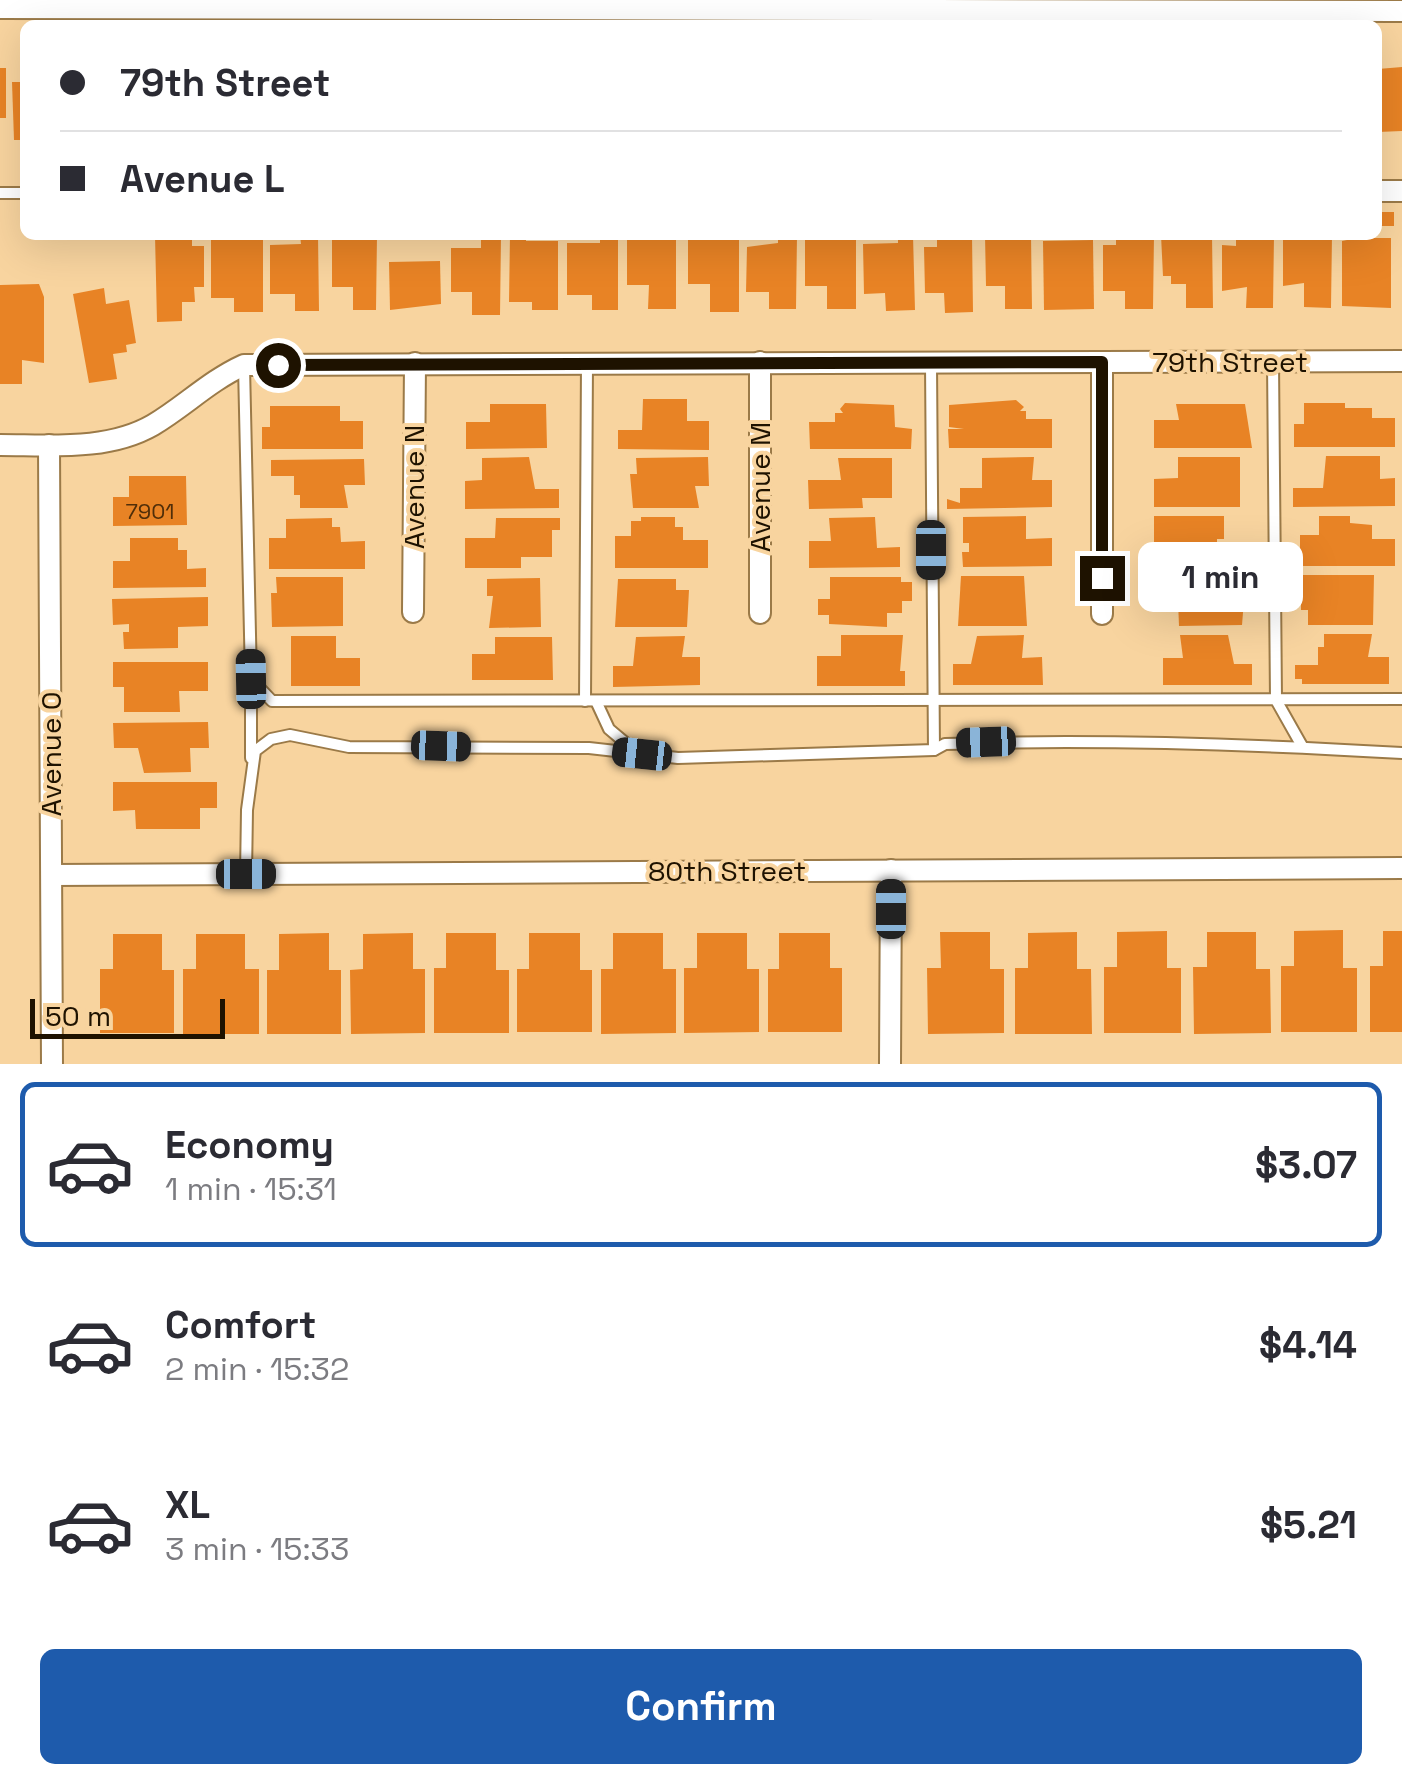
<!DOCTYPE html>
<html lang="en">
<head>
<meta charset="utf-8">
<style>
	:root { --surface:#fff; --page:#f7f7f7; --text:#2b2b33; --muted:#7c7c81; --line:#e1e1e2; --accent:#1e5bac }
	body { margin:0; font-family:"Space Grotesk",sans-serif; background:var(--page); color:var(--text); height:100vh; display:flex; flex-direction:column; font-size:38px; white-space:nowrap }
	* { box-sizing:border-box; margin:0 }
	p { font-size:32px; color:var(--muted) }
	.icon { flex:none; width:55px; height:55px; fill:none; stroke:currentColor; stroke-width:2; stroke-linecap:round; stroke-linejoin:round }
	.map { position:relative; height:1064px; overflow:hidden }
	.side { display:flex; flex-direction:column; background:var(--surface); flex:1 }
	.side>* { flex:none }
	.banner { position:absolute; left:20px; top:20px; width:1362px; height:220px; border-radius:15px; box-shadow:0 10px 40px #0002; display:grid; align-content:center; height:220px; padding:0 40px; background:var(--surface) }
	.scale { position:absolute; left:30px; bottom:25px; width:195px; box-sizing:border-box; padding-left:10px; border:5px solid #1e1200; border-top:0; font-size:28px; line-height:35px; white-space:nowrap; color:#1e1200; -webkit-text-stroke:8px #f8d49f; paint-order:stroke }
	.end { position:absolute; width:45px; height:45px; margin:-22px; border:12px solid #1e1200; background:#fff; box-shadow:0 0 0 5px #fff }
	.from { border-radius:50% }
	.bubble { position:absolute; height:70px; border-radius:15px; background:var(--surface); box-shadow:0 10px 40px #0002; font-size:32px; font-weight:700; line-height:70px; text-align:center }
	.car { position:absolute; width:30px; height:60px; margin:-30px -15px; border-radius:12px; box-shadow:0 0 8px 2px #0007; background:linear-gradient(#222 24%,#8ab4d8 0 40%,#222 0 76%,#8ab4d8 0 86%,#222 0) }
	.banner b { display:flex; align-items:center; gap:35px; height:95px; font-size:38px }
	.banner b+b { border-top:2px solid var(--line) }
	.banner i { width:25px; height:25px; background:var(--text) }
	ul { padding:18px 0 0; list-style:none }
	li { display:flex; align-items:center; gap:30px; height:165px; margin:0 20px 15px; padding:0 20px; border:5px solid transparent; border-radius:15px }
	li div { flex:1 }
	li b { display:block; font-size:38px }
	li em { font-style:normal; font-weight:700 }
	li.on { border-color:var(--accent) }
	li>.icon { width:90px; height:90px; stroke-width:1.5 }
	.primary-button { display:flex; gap:20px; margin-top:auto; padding:20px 40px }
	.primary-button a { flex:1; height:115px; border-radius:15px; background:var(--accent); color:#fff; font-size:40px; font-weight:700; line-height:115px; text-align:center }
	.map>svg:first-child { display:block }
	.building { fill:#e88325 }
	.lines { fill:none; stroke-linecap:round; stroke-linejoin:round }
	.lane-casing { stroke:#9b7a48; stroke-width:14 }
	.street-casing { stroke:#9b7a48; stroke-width:24 }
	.lane { stroke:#fff; stroke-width:10 }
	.street { stroke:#fff; stroke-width:20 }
	.route { stroke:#1e1200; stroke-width:12 }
	.labels { text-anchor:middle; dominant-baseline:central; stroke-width:8; stroke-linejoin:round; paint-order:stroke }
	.number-label { font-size:22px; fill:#502e09 }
	.street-label { font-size:28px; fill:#1e1200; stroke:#f8d49f }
</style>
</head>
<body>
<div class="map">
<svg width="1402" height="1064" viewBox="0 0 1402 1064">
	<rect width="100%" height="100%" fill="#f8d49f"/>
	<g class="building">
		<path d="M1402 67V131L1378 132V69Z"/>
		<rect x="0" y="68" width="6" height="50"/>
		<path d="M12 82H25V140H14Z"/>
		<rect x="1378" y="212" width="16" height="14"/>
		<path d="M155 235 192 237V246H204V287H194L195 302H182V321L157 322Z"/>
		<path d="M247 235V240H263V312H234V298H211V237Z"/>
		<path d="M300 235H318L319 311H295V294H270V245L301 244Z"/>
		<path d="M332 235H377L376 310H353V287H332Z"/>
		<path d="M481 235H501L500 315H472V292H451V248H481Z"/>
		<path d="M510 235H526V241H558V310H532V302H509Z"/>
		<path d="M600 235H618V310H592V295H567V243H600Z"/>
		<path d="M627 235H676V309H648L649 285H627Z"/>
		<path d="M688 235H739V312H710V284H688Z"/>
		<path d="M778 235H797L796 309H769V292H746L747 247 778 243Z"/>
		<path d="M805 235H856V309H827V286H805Z"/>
		<path d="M898 235H913L915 310 886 311 885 293 864 294 863 244 898 243Z"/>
		<path d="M958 235H972L973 312 945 313 944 293H925L924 247H937V240H958Z"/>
		<path d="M985 235H1031L1032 309H1005V286H986Z"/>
		<path d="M1154 235 1153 309H1125V291H1103V245H1116V237Z"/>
		<path d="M1161 235H1212L1213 308H1186V284H1171V276H1163Z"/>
		<path d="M1274 235 1273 308H1246L1247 287 1222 291V245L1236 246V237Z"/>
		<path d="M1283 235H1332L1331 308 1304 307V283L1283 286Z"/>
		<path d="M1357 238H1391V308L1342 306V241Z"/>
		<path d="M1093 240 1094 309 1044 310 1043 241Z"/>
		<path d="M440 261 441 304 390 310 389 262Z"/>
		<path d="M39 284 44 297V363L22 360V384H0V285Z"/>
		<path d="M104 288 106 304 129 300 136 343 126 345 127 352 113 354 117 379 89 383 73 294Z"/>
		<path d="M643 399H687V421H709V450L618 449V430H642Z"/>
		<path d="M1016 400 1024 407 1020 411H1026V419H1052V448H949L948 429H964L949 427V405Z"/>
		<path d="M845 403 894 405 895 427 912 429 911 449H810L809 422H835V413H843L840 409Z"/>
		<path d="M1304 403H1345V408H1372V418H1395V447H1294V424H1304Z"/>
		<path d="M490 404H546L547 448 466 449V422H490Z"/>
		<path d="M1176 404H1245L1252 448H1154V420H1179Z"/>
		<path d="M270 406H340V421H363V449H262V427H270Z"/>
		<path d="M1326 456H1380V479L1395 478V506L1293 507V488H1323Z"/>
		<path d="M529 457 535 489H559V508L465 509V481L482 480V458Z"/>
		<path d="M708 457 709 486H695L699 508H633L630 474H637L636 458Z"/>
		<path d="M1034 457 1032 480H1052V507L947 509V499L960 503V488H982V458Z"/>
		<path d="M1178 457H1240V507H1154V479L1178 478Z"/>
		<path d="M838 458H892V498H862L863 508 809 509 808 480H841Z"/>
		<path d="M364 459 365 485H344L348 508H300V495H294V476H271V460Z"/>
		<path d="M129 476H186L187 525 113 526V497H129Z"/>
		<path d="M1026 516V539L1052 538V566L963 567 962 552H969V543H963V517Z"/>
		<path d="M1154 516H1224V539H1217V548H1231V566L1164 567V544H1154Z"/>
		<path d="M1319 516H1350V523L1372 525V539H1395V566H1300V535H1319Z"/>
		<path d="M641 517H675V527H683V540H708V568H615V536H631V521H641Z"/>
		<path d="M875 517 877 548 900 547V567L809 568V541H831L829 518Z"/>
		<path d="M332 518V527H340L341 542 365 541V569H269V538H286V519Z"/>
		<path d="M496 518H560V530H552V557H521V568H465V538H495Z"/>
		<path d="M130 538H178V550H187V569L206 568V587L113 588V561H130Z"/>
		<path d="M1177 575H1246L1242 625 1179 626Z"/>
		<path d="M1301 575H1374L1373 625H1308V610H1301Z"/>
		<path d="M961 576H1024L1027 626H958Z"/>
		<path d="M276 577H343V626L272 627 271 593H277Z"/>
		<path d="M830 577H901V582H912V601H902V613H887V627L829 624V615H818V599H830Z"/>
		<path d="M540 578 541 627 489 628 493 596H487V579Z"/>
		<path d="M618 579H676V590H689L687 627H615Z"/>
		<path d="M208 597V626L178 627V648L124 649 123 632H129V624L113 625 112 599Z"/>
		<path d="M1324 634H1372L1368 657H1389V684H1302V679H1295V665H1318V647H1324Z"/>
		<path d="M841 635H903L900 671H905V686H817V656H841Z"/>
		<path d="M1024 635 1022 658 1042 657 1043 685H953V664H971L977 636Z"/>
		<path d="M1180 635H1228L1234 664H1252V685H1163V658H1183Z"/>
		<path d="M291 636H336V658H360V686H291Z"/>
		<path d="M685 636 682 657H700V685L613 687V666H633L636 637Z"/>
		<path d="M495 637H552L553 680H472V654H495Z"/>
		<path d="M113 662H208V691H179L180 712H124V687H113Z"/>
		<path d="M208 722 209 748H190L191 772 144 773 138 748H114L113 723Z"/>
		<path d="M113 782H217V808H200V829H136L135 810 113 811Z"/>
		<path d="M1343 930V968H1357V1032H1281V966H1294V931Z"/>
		<path d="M1167 931V968H1181V1033H1104V967H1117V932Z"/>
		<path d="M1383 931H1402V1032H1370V966H1383Z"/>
		<path d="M940 932H990V969H1004V1033L928 1034 927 968H941Z"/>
		<path d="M1077 932V969H1091L1092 1034H1015V968H1028V933Z"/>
		<path d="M1207 932H1256V969H1270L1271 1033 1194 1034 1193 967H1207Z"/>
		<path d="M329 933V970H341V1034H267V970H279V934Z"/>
		<path d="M413 933V969H425V1033L351 1034 350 970 363 969V934Z"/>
		<path d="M446 933H496V970H509V1033H434V968H446Z"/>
		<path d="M529 933H580V970H592V1032H517V969H529Z"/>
		<path d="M613 933H663V969H676V1033L601 1034V969H613Z"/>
		<path d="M697 933H747V969H759V1032L684 1033V968H697Z"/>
		<path d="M779 933H830V968H842V1032H768V969H779Z"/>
		<path d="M113 934H162V970H174V1033H100V969H113Z"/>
		<path d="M196 934H245V969H259V1034H183V969H196Z"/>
	</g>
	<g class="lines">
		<g class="lane-casing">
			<g id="lane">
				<path d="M0 193H25"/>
				<path d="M1273 362 1276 700 1302 746"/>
				<path d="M931 364 934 750"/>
				<path d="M244 366 251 679 272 701 1402 699"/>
				<path d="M585 701 587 363"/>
				<path d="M596 701 609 729 634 750"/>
				<path d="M251 758V680"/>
				<path d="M246 874 247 810 255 751 271 739 290 735 349 747 589 748 678 758 934 750 945 744C1098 739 1250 744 1402 753"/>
			</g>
		</g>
		<g class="street-casing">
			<g id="street">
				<path d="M0 8 1402 11"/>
				<path d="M1378 191H1402"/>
				<path d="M1102 363V614"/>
				<path d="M0 445C50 445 108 451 153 425 185 406 209 381 244 365L1402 361"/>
				<path d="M49 445 52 1064"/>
				<path d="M413 612 415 363"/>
				<path d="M760 613V362"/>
				<path d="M52 875 1402 868"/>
				<path d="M890 1064 891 870"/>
			</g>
		</g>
		<use href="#lane" class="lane"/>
		<use href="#street" class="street"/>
	</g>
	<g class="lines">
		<path class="route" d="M278 365 1102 362V578"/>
	</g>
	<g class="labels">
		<g class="number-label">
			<text x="150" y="511">7901</text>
		</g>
		<g class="street-label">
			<text x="1230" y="362">79th Street</text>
			<text transform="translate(414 487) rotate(-90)">Avenue N</text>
			<text transform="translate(760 487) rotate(-90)">Avenue M</text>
			<text transform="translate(51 754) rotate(-90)">Avenue O</text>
			<text x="727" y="871">80th Street</text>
		</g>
	</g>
</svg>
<div class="scale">50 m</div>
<i class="end from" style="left:278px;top:365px"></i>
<i class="end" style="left:1102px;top:578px"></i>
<div class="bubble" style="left:1138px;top:542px;width:165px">1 min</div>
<i class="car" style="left:931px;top:550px;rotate:180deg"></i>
<i class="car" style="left:251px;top:679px;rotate:359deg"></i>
<i class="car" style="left:986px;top:742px;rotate:268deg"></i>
<i class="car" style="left:441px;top:746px;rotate:92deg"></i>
<i class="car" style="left:642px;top:754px;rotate:276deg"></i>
<i class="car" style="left:246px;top:874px;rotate:90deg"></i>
<i class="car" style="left:891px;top:909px;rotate:0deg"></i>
<div class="banner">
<b><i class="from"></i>79th Street</b>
<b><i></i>Avenue L</b>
</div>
</div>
<section class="side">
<ul>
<li class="on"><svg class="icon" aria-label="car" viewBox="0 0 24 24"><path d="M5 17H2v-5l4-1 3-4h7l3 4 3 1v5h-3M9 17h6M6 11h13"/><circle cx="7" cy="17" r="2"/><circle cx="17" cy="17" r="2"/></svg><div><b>Economy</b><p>1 min · 15:31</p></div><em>$3.07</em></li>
<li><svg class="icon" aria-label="car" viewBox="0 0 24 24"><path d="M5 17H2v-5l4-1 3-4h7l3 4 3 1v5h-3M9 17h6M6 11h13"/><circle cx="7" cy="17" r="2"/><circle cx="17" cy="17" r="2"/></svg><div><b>Comfort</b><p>2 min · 15:32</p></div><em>$4.14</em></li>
<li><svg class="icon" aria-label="car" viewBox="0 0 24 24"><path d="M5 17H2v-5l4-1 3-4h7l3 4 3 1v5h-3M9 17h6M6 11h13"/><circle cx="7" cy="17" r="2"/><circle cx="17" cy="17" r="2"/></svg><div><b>XL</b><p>3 min · 15:33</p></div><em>$5.21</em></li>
</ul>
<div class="primary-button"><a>Confirm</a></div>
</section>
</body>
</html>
